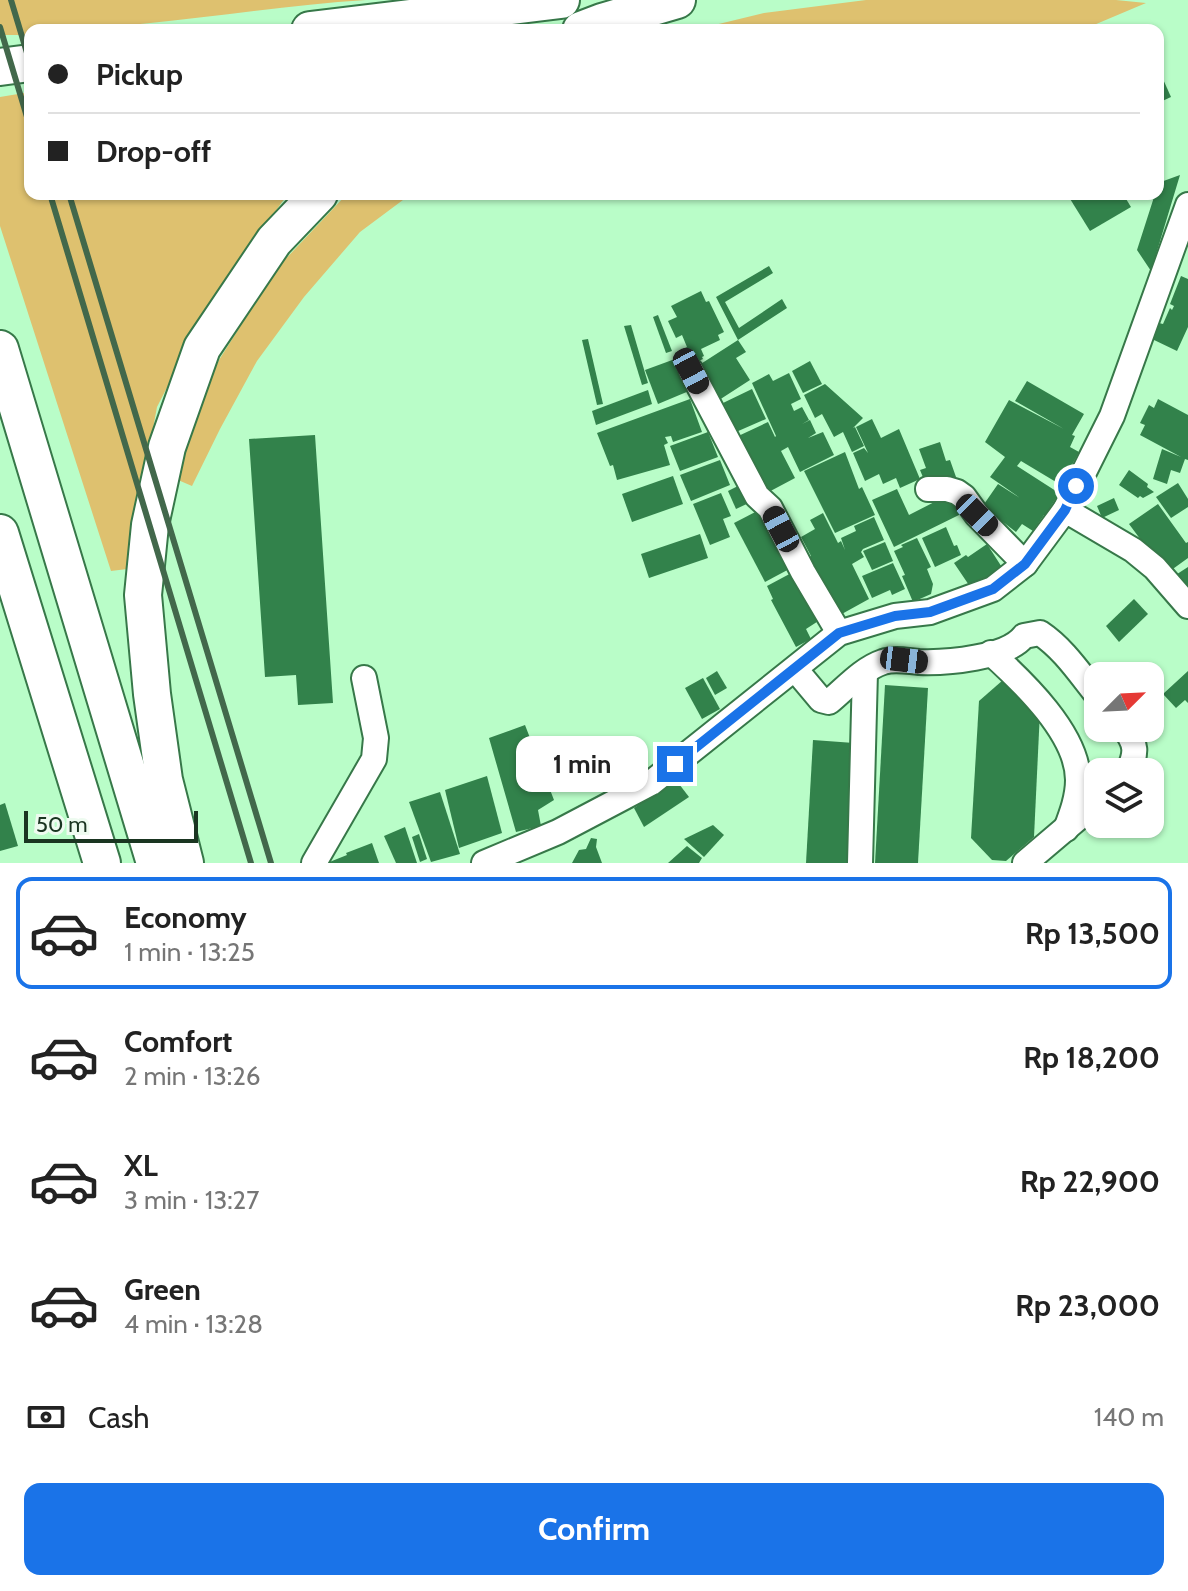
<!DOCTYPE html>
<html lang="en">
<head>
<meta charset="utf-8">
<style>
	:root { --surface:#fff; --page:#f6f6f6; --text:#222; --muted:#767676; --line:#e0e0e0; --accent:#1a73e8 }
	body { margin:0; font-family:Cabin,sans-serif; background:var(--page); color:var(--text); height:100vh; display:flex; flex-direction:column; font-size:30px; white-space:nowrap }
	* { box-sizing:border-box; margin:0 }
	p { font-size:26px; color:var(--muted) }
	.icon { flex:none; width:44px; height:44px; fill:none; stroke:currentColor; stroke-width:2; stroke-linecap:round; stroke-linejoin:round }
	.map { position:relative; height:863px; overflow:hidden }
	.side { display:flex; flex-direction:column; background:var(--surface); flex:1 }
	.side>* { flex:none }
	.banner { position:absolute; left:24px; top:24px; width:1140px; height:176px; border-radius:16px; box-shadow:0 2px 6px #0004; display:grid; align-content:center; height:176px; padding:0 24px; background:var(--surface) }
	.needle { width:52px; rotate:66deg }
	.tools { position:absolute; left:1084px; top:662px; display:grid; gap:16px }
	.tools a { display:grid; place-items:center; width:80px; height:80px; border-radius:16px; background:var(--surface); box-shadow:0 2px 6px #0004; font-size:40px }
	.scale { position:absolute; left:24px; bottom:20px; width:174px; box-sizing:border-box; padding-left:8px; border:4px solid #1a3521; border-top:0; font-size:22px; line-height:28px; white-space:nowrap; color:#1a3521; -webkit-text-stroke:6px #eefbf0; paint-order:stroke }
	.end { position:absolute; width:36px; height:36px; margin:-18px; border:10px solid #1a73e8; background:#fff; box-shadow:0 0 0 4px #fff }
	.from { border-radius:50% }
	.bubble { position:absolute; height:56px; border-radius:16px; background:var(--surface); box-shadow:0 2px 6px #0004; font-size:26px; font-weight:800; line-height:56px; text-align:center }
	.car { position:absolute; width:24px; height:48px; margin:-24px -12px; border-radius:10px; box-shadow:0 0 6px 2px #0007; background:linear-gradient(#222 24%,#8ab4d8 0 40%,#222 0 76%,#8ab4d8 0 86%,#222 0) }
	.banner b { display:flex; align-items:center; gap:28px; height:76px; font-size:30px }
	.banner b+b { border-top:2px solid var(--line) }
	.banner i { width:20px; height:20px; background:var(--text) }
	ul { padding:14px 0 0; list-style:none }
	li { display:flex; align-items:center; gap:24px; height:112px; margin:0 16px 12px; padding:0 8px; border:4px solid transparent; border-radius:16px }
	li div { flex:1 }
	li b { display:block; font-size:30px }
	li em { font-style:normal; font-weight:800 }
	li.on { border-color:var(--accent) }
	li>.icon { width:72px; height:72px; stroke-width:1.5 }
	.pay { display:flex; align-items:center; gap:20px; height:88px; padding:0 24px; font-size:30px }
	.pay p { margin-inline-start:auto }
	.button { display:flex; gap:16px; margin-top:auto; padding:16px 24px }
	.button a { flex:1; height:92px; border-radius:16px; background:var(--accent); color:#fff; font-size:32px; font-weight:800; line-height:92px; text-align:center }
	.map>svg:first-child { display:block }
	.green { fill:#dec16f }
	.building { fill:#32824b }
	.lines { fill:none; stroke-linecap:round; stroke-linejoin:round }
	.minor-casing { stroke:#377849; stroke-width:28 }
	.highway-casing { stroke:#377849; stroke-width:40 }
	.minor { stroke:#fff; stroke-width:24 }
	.highway { stroke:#fff; stroke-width:36 }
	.rail { stroke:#42684b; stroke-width:6 }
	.route { stroke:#1a73e8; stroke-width:10 }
</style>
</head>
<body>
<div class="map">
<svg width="1188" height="863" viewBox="0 0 1188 863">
	<rect width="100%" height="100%" fill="#b9fdc8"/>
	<g class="green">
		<path d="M0 0H366C254 7 142 30 30 30V35H0Z"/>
		<path d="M866 0H1116L1146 3 1082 30H983L981 27 965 30H694L764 13Z"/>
		<path d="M30 92V194H289L282 202 204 315 157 407 127 569 111 571 0 226V97Z"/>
		<path d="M347 194H411L360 232 304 297 257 361 220 429 192 486 178 480 174 462 219 360 277 268Z"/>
	</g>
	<g class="building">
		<path d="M1158 68 1171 97 1158 103Z"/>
		<path d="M1180 175 1151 271 1137 250 1155 194H1158V183Z"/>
		<path d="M1067 194H1123L1131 207 1090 231Z"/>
		<path d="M769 266 773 273 725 302 739 328 782 299 787 308 738 340 716 297Z"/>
		<path d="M1181 276 1188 279V327L1177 351 1152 339 1159 323 1163 324 1170 308 1172 310 1174 306 1170 304Z"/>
		<path d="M701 291 706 302 709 301 724 332 718 335 720 340 701 349 704 356 702 357 703 359 686 367 682 357 678 359 675 353 687 347 682 335 676 338 668 321 677 317 671 306Z"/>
		<path d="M658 315 672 351 666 353 653 317Z"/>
		<path d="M631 325 648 383 642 385 624 326Z"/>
		<path d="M588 339 603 404 597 405 582 340Z"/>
		<path d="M738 340 746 352 736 358 750 380 716 402 696 367Z"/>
		<path d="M675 359 689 391 658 404 645 370Z"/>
		<path d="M810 361 822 384 803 393 792 371Z"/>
		<path d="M789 373 801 399 791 404 794 411 802 407 809 420 802 424 810 420 816 433 808 438 823 432 834 455 800 472 788 447 781 451 795 478 763 495 734 438 768 422 775 437 776 436 752 383 769 374 773 381Z"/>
		<path d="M1027 381 1084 414 1072 435 1075 436 1070 447 1079 452 1061 485 1021 461 1017 466 1059 493 1045 516 1044 515 1033 531 1022 524 1016 532 1003 522 999 527 982 507 998 484 1020 498 990 477 1005 457 985 442 1009 400 1064 429 1015 401Z"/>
		<path d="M825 384 863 418 853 428 855 427 864 446 852 452 843 432 834 437 822 414 815 418 804 395Z"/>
		<path d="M752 389 766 419 736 432 721 411 726 408 723 403Z"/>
		<path d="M648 390 652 404 596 425 592 411Z"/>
		<path d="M690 399 702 432 673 442 671 436 665 437 668 443 664 445 670 465 617 480 613 465 610 466 597 433Z"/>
		<path d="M1158 399 1188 415V460L1185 459 1180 473 1171 470 1167 484 1153 479 1162 449 1181 457 1140 435 1145 425 1140 423 1149 405 1154 408Z"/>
		<path d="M872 419 881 438 899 429 920 479 900 488 896 478 883 484 879 474 865 481 853 453 864 448 868 453 856 427Z"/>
		<path d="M708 432 718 457 680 471 670 446Z"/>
		<path d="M315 435 333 703 298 705 296 675 265 677 249 439Z"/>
		<path d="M940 442 946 461 950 460 956 477 927 487 920 470 926 468 919 449Z"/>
		<path d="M845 452 859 489 862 487 875 515 835 533 804 471Z"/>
		<path d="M720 460 730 485 691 501 680 475Z"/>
		<path d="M1129 470 1148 484 1147 487 1154 492 1143 498 1140 496 1138 498 1119 485Z"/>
		<path d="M673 476 683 504 632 522 622 494Z"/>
		<path d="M744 483 753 501 736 509 728 491Z"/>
		<path d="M1178 483 1188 499V507L1171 518 1156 497Z"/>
		<path d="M897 489 909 515 950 494 961 514 894 547 872 500Z"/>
		<path d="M721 493 731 516 723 519 730 537 710 545 693 504Z"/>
		<path d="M1114 498 1119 510 1102 518 1097 506Z"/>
		<path d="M1158 504 1186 543 1188 542V558L1170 571 1161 567 1129 524Z"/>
		<path d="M763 508 793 567 765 582 734 523Z"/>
		<path d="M823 513 838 543 841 541 845 550 841 538 856 531 854 526 874 517 884 540 863 549 861 552 864 557 852 564 869 599 840 615 809 558 811 556 801 537 815 529 810 520Z"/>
		<path d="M946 527 954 546 957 545 961 555 935 567 922 538Z"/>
		<path d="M700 534 708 558 649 578 641 554Z"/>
		<path d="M917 538 931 567 927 569 933 584 931 594 913 602 902 576 905 575 894 551 903 547 901 545Z"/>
		<path d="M885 542 893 561 872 570 863 551Z"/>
		<path d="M987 544 1005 572 975 594 954 563 966 555 968 557Z"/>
		<path d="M893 563 905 589 892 595 890 590 872 598 862 576Z"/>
		<path d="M1188 567V591L1174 576Z"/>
		<path d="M797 570 823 618 806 629 811 639 796 647 771 600 773 599 767 586Z"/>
		<path d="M1134 599 1148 614 1119 642 1106 626Z"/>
		<path d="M717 671 727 688 715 695 706 678Z"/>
		<path d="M1188 671V703L1185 700 1176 708 1163 694Z"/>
		<path d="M703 678 720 709 702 719 685 688Z"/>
		<path d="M1003 680 1040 711 1034 837 1006 861 992 860 971 838 979 701Z"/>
		<path d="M885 685 928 688 918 863H875Z"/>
		<path d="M525 725 554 800 538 810 541 826 516 832 489 738Z"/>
		<path d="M813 740 854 743 847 863H806Z"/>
		<path d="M487 776 502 833 459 848 445 790Z"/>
		<path d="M676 780 689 797 644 827 634 808Z"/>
		<path d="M440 792 460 854 431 862 409 802Z"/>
		<path d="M5 803 18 846 0 851V805Z"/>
		<path d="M713 825 724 835 704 857 684 839Z"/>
		<path d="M405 827 417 863H396L384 836Z"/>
		<path d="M419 834 427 859 420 862 412 837Z"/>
		<path d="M591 838 597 839 596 847 602 863H572L579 850 586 849Z"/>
		<path d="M372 843 379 863H327L347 855 346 853Z"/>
		<path d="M687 846 702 858 699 863H668Z"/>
	</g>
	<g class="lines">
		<g class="minor-casing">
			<g id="minor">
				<path d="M691 371 757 496 770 508 803 572 839 633"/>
				<path d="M928 489H947L957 492 964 497 977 515 1025 564"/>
				<path d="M1065 510 1112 416 1188 205"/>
				<path d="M991 653C1023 682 1078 734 1078 780 1078 797 1072 813 1066 829"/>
				<path d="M795 669 821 700 829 702C845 689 862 669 883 662 894 658 907 661 919 662 947 663 1007 658 1024 636L1040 633C1064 649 1080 674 1098 696"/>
				<path d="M1124 728C1137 744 1137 753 1128 772"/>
				<path d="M314 863 374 759 376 738 364 678"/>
				<path d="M484 863 558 832 651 783 839 633 895 616 930 612 993 589 1025 564 1065 510 1133 550 1155 568 1188 606"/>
				<path d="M860 863 865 672"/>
				<path d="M1025 863 1098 801"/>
			</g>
		</g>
		<g class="highway-casing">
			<g id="highway">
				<path d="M310 30 561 0"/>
				<path d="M581 30 602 22 677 0"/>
				<path d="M0 67 30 63"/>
				<path d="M0 349 155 863"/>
				<path d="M0 533 102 863"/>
				<path d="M185 863 164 780 152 694 143 595 150 525 167 447 202 348 274 241 319 194"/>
			</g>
		</g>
		<use href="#minor" class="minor"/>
		<use href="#highway" class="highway"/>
		<g class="rail">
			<path d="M11 0 30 63"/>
			<path d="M0 27 30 127"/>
			<path d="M50 194 251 863"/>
			<path d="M69 194 271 863"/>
		</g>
	</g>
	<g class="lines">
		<path class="route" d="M675 764 839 633 895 616 930 612 993 589 1025 564 1065 510 1076 486"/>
	</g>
</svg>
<div class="tools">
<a><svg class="needle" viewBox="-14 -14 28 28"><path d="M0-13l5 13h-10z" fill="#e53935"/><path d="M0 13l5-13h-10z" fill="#767676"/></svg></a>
<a><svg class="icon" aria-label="layers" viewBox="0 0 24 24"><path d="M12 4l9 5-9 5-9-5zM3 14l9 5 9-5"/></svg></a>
</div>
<div class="scale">50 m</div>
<i class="end from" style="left:1076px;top:486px"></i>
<i class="end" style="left:675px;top:764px"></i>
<div class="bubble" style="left:516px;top:736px;width:132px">1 min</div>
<i class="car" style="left:691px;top:371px;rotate:152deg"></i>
<i class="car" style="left:977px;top:515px;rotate:135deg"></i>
<i class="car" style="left:781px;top:529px;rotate:332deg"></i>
<i class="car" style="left:904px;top:660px;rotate:97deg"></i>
<div class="banner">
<b><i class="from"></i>Pickup</b>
<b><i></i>Drop-off</b>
</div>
</div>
<section class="side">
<ul>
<li class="on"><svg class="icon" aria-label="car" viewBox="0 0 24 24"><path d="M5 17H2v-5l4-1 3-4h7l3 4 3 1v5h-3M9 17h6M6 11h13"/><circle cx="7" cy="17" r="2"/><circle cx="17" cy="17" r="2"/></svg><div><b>Economy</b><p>1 min · 13:25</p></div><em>Rp 13,500</em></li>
<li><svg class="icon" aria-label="car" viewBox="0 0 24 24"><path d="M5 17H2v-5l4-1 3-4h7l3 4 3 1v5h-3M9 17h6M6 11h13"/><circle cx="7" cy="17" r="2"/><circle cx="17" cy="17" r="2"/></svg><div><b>Comfort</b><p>2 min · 13:26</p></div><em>Rp 18,200</em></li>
<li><svg class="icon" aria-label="car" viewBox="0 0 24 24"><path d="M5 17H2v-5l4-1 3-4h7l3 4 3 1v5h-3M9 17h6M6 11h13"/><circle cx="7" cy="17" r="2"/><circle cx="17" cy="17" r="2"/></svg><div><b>XL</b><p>3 min · 13:27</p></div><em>Rp 22,900</em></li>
<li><svg class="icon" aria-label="car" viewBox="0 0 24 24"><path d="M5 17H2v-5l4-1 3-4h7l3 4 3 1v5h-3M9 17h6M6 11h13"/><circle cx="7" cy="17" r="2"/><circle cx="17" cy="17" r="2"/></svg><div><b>Green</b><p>4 min · 13:28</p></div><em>Rp 23,000</em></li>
</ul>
<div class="pay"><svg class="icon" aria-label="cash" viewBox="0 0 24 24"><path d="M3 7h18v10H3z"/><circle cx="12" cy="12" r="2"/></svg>Cash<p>140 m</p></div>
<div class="button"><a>Confirm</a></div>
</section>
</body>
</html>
